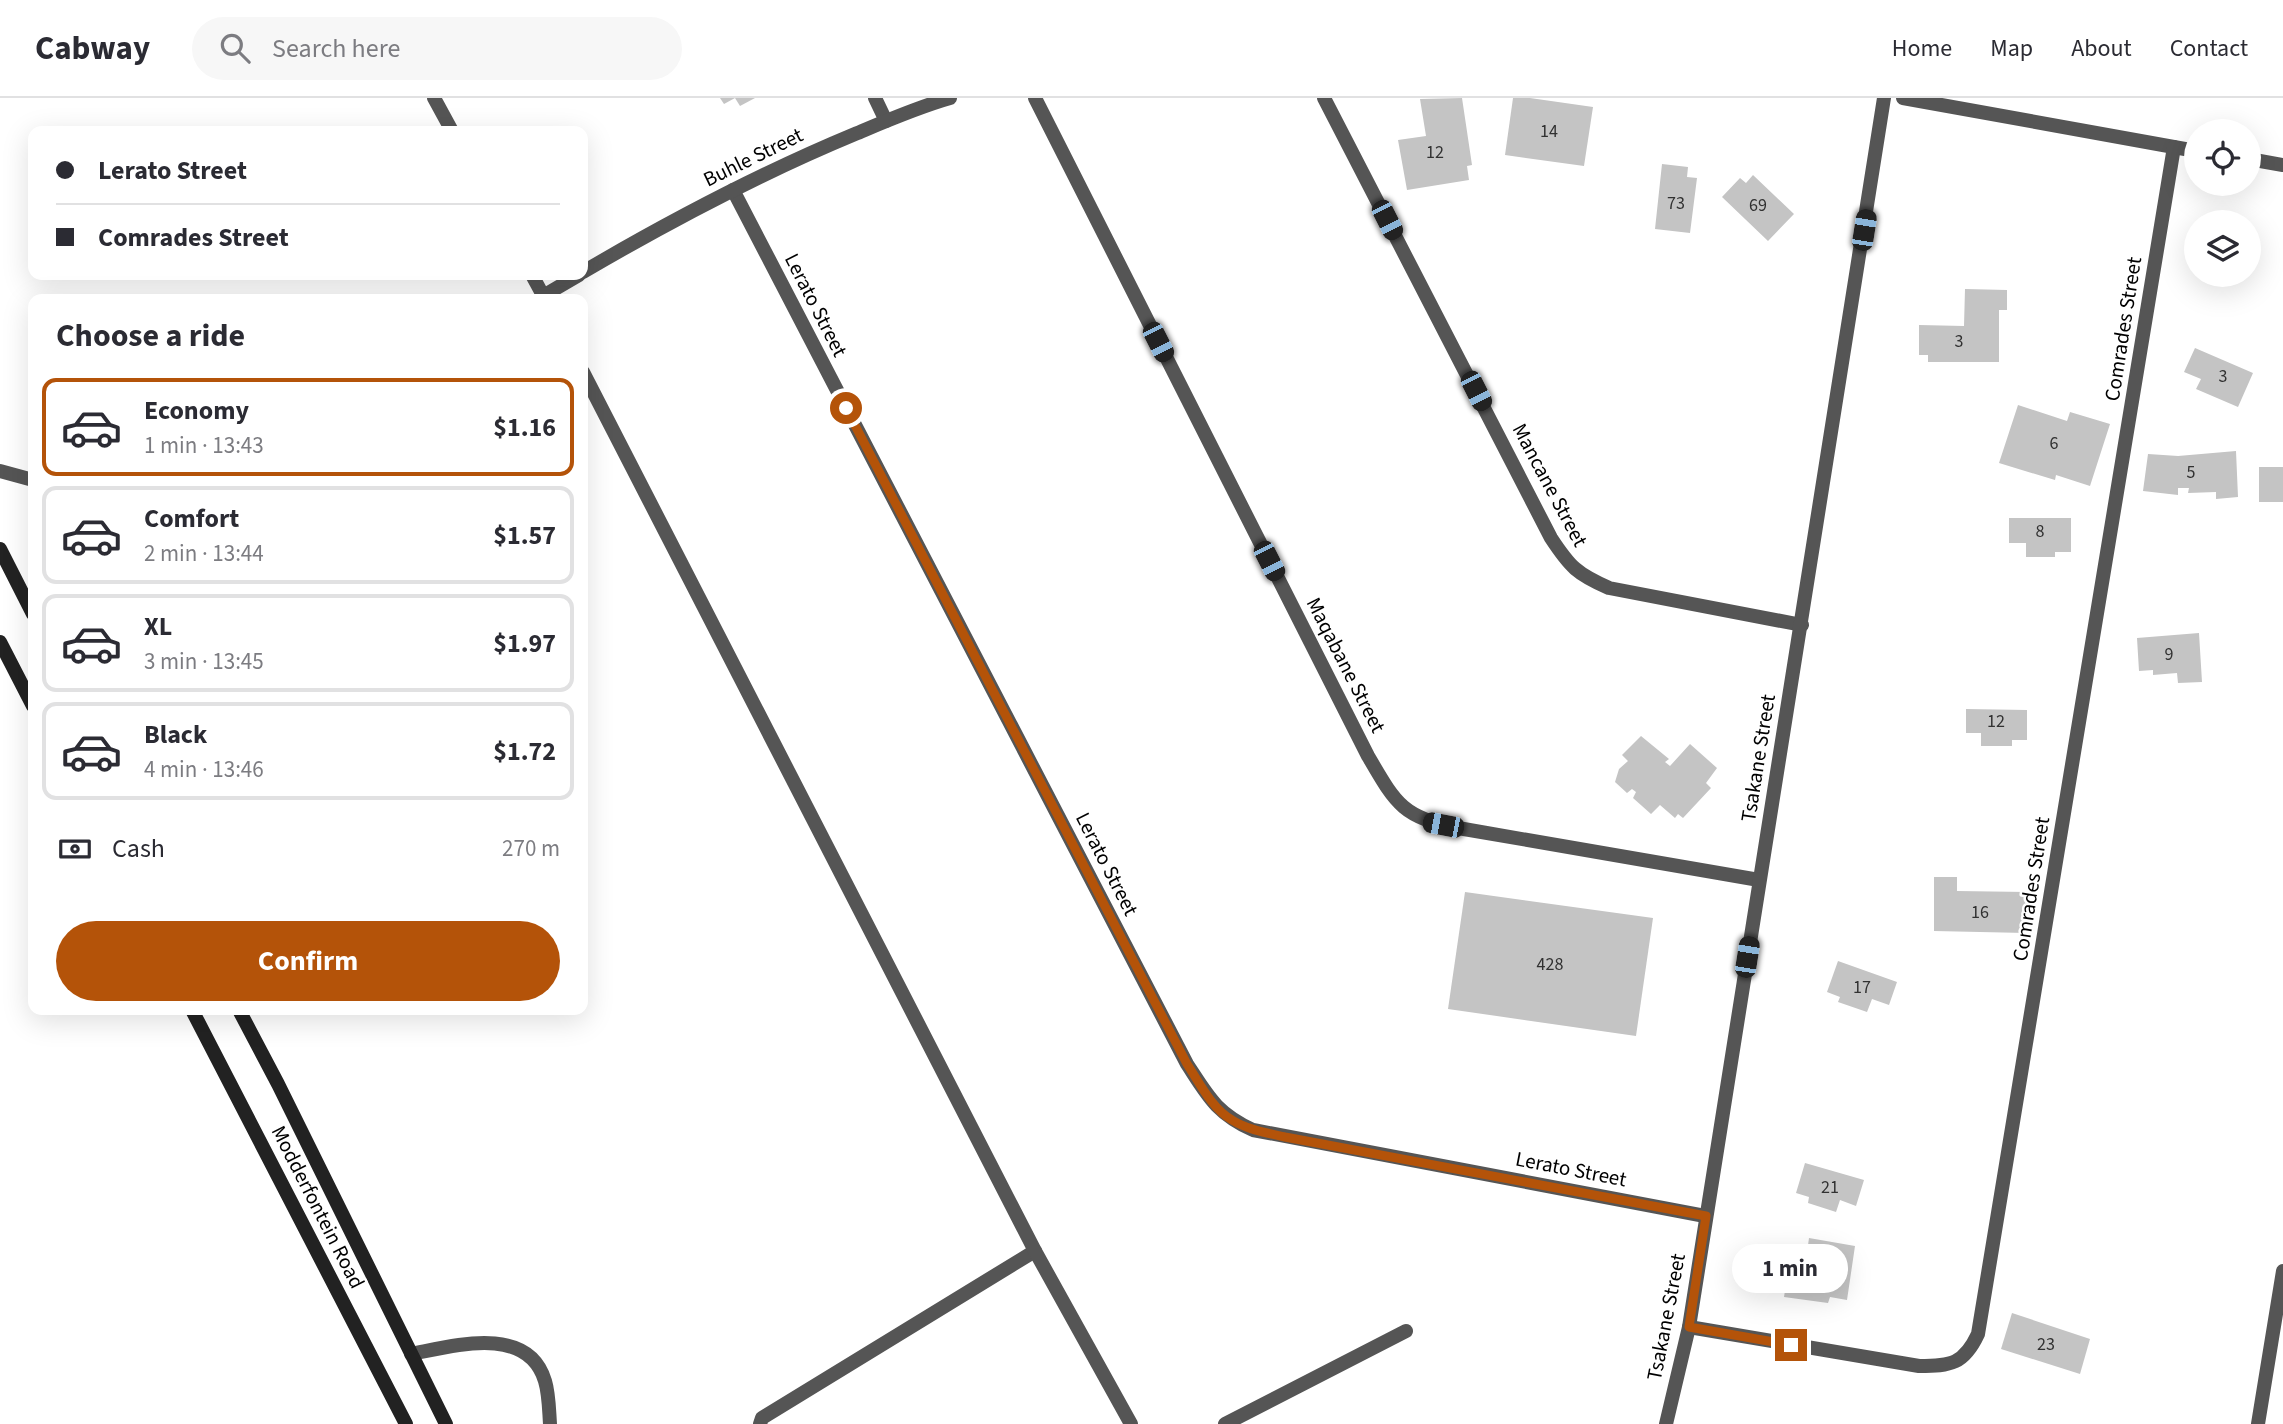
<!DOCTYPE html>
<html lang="en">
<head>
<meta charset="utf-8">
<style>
	:root { --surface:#fff; --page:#f7f7f7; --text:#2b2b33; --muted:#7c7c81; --line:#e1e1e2; --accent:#b45309 }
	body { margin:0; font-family:"Source Sans 3",sans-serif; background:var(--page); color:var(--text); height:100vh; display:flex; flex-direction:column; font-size:26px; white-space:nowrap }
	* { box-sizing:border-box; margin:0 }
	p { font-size:23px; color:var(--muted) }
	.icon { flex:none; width:38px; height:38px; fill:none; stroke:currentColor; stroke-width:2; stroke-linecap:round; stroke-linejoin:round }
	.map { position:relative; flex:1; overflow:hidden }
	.panel { position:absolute; left:28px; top:196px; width:560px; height:721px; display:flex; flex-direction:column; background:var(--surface); border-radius:14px; box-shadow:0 7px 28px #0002 }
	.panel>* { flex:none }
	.hud { position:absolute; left:28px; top:28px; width:560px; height:154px; border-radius:14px; box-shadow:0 7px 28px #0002; display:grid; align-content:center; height:154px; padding:0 28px; background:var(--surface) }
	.fabs { position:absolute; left:2184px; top:21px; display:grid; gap:14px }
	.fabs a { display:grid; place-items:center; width:77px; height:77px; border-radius:50%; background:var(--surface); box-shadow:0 7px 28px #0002; font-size:35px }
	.end { position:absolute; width:32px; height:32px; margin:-16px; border:9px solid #b45309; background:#fff; box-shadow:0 0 0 4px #fff }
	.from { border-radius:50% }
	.bubble { position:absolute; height:49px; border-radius:24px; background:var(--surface); box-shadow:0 7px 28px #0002; font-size:23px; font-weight:700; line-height:49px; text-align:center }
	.car { position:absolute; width:21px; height:42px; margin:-21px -10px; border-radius:9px; box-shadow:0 0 5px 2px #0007; background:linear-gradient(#222 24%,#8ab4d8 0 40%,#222 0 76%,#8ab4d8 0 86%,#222 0) }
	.hud b { display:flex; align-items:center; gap:24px; height:66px; font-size:26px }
	.hud b+b { border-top:2px solid var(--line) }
	.hud i { width:18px; height:18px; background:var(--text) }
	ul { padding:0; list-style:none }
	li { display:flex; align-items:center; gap:21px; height:98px; margin:0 14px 10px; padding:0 14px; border:4px solid var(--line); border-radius:14px }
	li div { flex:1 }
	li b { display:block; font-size:26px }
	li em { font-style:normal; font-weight:700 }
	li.on { border-color:var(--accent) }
	li>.icon { width:63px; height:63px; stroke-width:1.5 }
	h2 { padding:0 28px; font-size:32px; line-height:84px }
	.pay { display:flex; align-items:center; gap:18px; height:77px; padding:0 28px; font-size:26px }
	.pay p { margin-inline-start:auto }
	.cta { display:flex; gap:14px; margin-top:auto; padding:14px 28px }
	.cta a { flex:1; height:80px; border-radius:42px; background:var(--accent); color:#fff; font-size:28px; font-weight:700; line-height:80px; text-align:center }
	header { display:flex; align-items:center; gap:42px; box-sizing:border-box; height:98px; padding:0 35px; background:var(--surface); border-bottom:2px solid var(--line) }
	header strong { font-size:33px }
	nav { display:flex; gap:38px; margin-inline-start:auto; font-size:24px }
	.search { width:490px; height:63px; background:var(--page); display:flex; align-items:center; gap:18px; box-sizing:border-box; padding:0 24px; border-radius:38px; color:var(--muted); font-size:26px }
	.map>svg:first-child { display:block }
	.building { fill:#c4c4c4 }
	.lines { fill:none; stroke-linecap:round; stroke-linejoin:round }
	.lane { stroke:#555; stroke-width:14 }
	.street { stroke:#555; stroke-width:14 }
	.secondary { stroke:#222; stroke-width:14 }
	.route { stroke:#b45309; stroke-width:9 }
	.labels { text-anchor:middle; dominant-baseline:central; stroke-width:5; stroke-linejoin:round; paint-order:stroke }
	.number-label { font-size:18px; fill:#313131 }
	.street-label { font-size:21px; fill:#000; stroke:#fff }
</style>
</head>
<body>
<header>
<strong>Cabway</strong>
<div class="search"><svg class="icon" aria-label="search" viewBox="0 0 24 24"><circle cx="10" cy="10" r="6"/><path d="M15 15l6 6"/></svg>Search here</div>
<nav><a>Home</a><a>Map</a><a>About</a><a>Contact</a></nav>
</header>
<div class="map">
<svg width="2283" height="1326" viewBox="0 0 2283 1326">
	<rect width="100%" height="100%" fill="#fff"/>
	<g class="building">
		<path d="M720 0H755L740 8 735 0 724 6Z"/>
		<path d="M1462 0 1472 67 1467 68 1469 82 1407 92 1398 42 1426 38 1420 1Z"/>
		<path d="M1513 0H1530L1593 9 1584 68 1505 57Z"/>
		<path d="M1662 66 1688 69 1687 79 1697 80 1690 135 1655 131Z"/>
		<path d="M1753 77 1794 116 1768 143 1722 99 1740 80 1746 85Z"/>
		<path d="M1965 191 2007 192V212H1999V264H1928V257H1919V227L1964 228Z"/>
		<path d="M2195 250 2253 275 2238 309 2196 291 2201 281 2184 274Z"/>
		<path d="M2018 307 2067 323 2070 314 2110 326 2090 388 2056 377 2055 382 1999 365Z"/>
		<path d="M2236 353 2238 399 2216 401V394L2188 395 2189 390H2178V397L2143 393 2148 356 2178 358Z"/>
		<rect x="2259" y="369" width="24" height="35"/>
		<path d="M2009 420H2071V454H2055V459H2026V445H2009Z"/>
		<path d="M2199 535 2202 584 2178 585 2177 575 2153 577V572L2139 573 2137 540Z"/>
		<path d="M1966 611 2027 612V642H2012V648H1981V635H1966Z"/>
		<path d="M1641 638 1669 661 1665 664 1670 668 1690 646 1717 670 1706 685 1711 690 1683 720 1678 716 1675 720 1660 707 1651 716 1633 700 1636 694 1632 691 1627 695 1615 684 1619 671 1628 663 1622 657Z"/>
		<path d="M1934 779H1957V793L2027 794 2026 835 1934 833Z"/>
		<path d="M1465 794 1653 820 1636 938 1448 911Z"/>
		<path d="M1838 863 1897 884 1889 907 1872 901 1867 914 1838 904 1840 899 1827 894Z"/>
		<path d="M1805 1065 1864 1082 1856 1108 1840 1102 1836 1114 1808 1105 1809 1099 1796 1095Z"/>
		<path d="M1809 1140 1855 1148 1847 1202 1830 1199 1828 1205 1784 1199 1789 1167 1805 1169Z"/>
		<path d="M2012 1215 2090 1241 2080 1276 2001 1251Z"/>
	</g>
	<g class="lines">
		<g class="lane">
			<path d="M0 373 33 382"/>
			<path d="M411 1256C453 1248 528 1226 545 1283 549 1296 549 1312 550 1326"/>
			<path d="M760 1326 762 1320 1035 1153"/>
			<path d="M1225 1326 1406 1233"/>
		</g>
		<g class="street">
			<path d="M434 0 452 33"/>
			<path d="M875 0 886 23"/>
			<path d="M1035 0 1368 658C1396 706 1402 719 1458 730L1759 782"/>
			<path d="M1324 0 1551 440C1570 469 1577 476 1609 490L1802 527"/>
			<path d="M1903 0 2196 53"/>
			<path d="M2249 61 2283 67"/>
			<path d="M733 92 1187 966C1208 998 1216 1015 1253 1032L1705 1118"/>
			<path d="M583 174C670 123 761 75 855 36 886 23 918 9 950 0"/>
			<path d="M532 177 545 201"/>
			<path d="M543 198 579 177"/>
			<path d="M583 274 1035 1153 1131 1326"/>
			<path d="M1689 1229 1919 1268C1951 1268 1964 1266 1978 1236L2174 49"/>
			<path d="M1666 1326 1689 1229 1884 0"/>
			<path d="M2258 1326 2283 1173"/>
		</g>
		<g class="secondary">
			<path d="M0 451 33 516"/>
			<path d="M0 544 33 608"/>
			<path d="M192 912 406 1326"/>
			<path d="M239 912 278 986 446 1326"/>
		</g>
	</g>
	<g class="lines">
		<path class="route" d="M846 310 1187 966C1199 984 1212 1011 1232 1022 1248 1032 1267 1035 1285 1039L1706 1118 1689 1229 1791 1247"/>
	</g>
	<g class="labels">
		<g class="number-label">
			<text x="1549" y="33">14</text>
			<text x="1435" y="54">12</text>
			<text x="1676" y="105">73</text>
			<text x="1758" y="107">69</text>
			<text x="1959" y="243">3</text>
			<text x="2223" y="278">3</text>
			<text x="2054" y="345">6</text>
			<text x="2191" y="374">5</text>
			<text x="2040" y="433">8</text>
			<text x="2169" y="556">9</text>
			<text x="1996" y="623">12</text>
			<text x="1980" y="814">16</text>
			<text x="1550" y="866">428</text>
			<text x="1862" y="889">17</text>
			<text x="1830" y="1089">21</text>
			<text x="2046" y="1246">23</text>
		</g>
		<g class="street-label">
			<text transform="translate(753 59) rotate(-26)">Buhle Street</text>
			<text transform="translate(816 207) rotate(63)">Lerato Street</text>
			<text transform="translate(2123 231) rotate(-81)">Comrades Street</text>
			<text transform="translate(1550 387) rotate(62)">Mancane Street</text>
			<text transform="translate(1346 567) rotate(63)">Maqabane Street</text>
			<text transform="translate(1758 660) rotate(-81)">Tsakane Street</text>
			<text transform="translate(1107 766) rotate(63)">Lerato Street</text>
			<text transform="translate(2031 791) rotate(-81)">Comrades Street</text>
			<text transform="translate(1571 1071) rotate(11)">Lerato Street</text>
			<text transform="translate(318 1109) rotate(63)">Modderfontein Road</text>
			<text transform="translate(1666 1219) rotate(-79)">Tsakane Street</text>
		</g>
	</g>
</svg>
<div class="fabs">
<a><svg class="icon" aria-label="locate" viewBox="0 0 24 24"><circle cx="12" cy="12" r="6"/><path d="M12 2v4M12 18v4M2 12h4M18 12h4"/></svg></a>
<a><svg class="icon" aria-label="layers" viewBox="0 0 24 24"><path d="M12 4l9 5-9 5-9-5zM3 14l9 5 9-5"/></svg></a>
</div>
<i class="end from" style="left:846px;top:310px"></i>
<i class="end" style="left:1791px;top:1247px"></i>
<div class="bubble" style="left:1732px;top:1146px;width:116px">1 min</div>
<i class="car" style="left:1387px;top:122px;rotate:153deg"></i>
<i class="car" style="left:1864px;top:132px;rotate:9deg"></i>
<i class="car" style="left:1158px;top:244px;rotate:153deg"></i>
<i class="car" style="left:1476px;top:293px;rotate:153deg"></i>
<i class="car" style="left:1269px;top:463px;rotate:153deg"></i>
<i class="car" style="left:1443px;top:727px;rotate:281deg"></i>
<i class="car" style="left:1747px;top:859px;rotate:9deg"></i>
<div class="hud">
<b><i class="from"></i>Lerato Street</b>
<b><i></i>Comrades Street</b>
</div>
<section class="panel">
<h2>Choose a ride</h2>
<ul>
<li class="on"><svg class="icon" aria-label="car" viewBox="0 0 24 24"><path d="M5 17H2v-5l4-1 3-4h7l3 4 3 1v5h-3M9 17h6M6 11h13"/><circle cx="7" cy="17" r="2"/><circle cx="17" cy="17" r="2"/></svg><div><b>Economy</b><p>1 min · 13:43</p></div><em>$1.16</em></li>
<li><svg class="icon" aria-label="car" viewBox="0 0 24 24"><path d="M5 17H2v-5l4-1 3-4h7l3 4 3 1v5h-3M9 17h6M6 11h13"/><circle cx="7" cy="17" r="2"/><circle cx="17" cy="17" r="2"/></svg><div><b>Comfort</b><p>2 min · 13:44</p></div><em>$1.57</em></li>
<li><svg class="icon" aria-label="car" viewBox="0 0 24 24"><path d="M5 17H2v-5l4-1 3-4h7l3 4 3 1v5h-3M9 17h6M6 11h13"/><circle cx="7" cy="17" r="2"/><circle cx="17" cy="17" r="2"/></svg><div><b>XL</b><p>3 min · 13:45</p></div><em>$1.97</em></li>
<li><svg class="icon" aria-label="car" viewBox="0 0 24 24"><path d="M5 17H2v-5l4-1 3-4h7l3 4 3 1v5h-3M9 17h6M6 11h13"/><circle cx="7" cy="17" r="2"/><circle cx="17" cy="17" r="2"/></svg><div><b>Black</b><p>4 min · 13:46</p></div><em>$1.72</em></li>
</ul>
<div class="pay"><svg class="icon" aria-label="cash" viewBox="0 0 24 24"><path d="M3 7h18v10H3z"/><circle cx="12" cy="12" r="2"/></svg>Cash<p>270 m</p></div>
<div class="cta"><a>Confirm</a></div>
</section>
</div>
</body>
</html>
